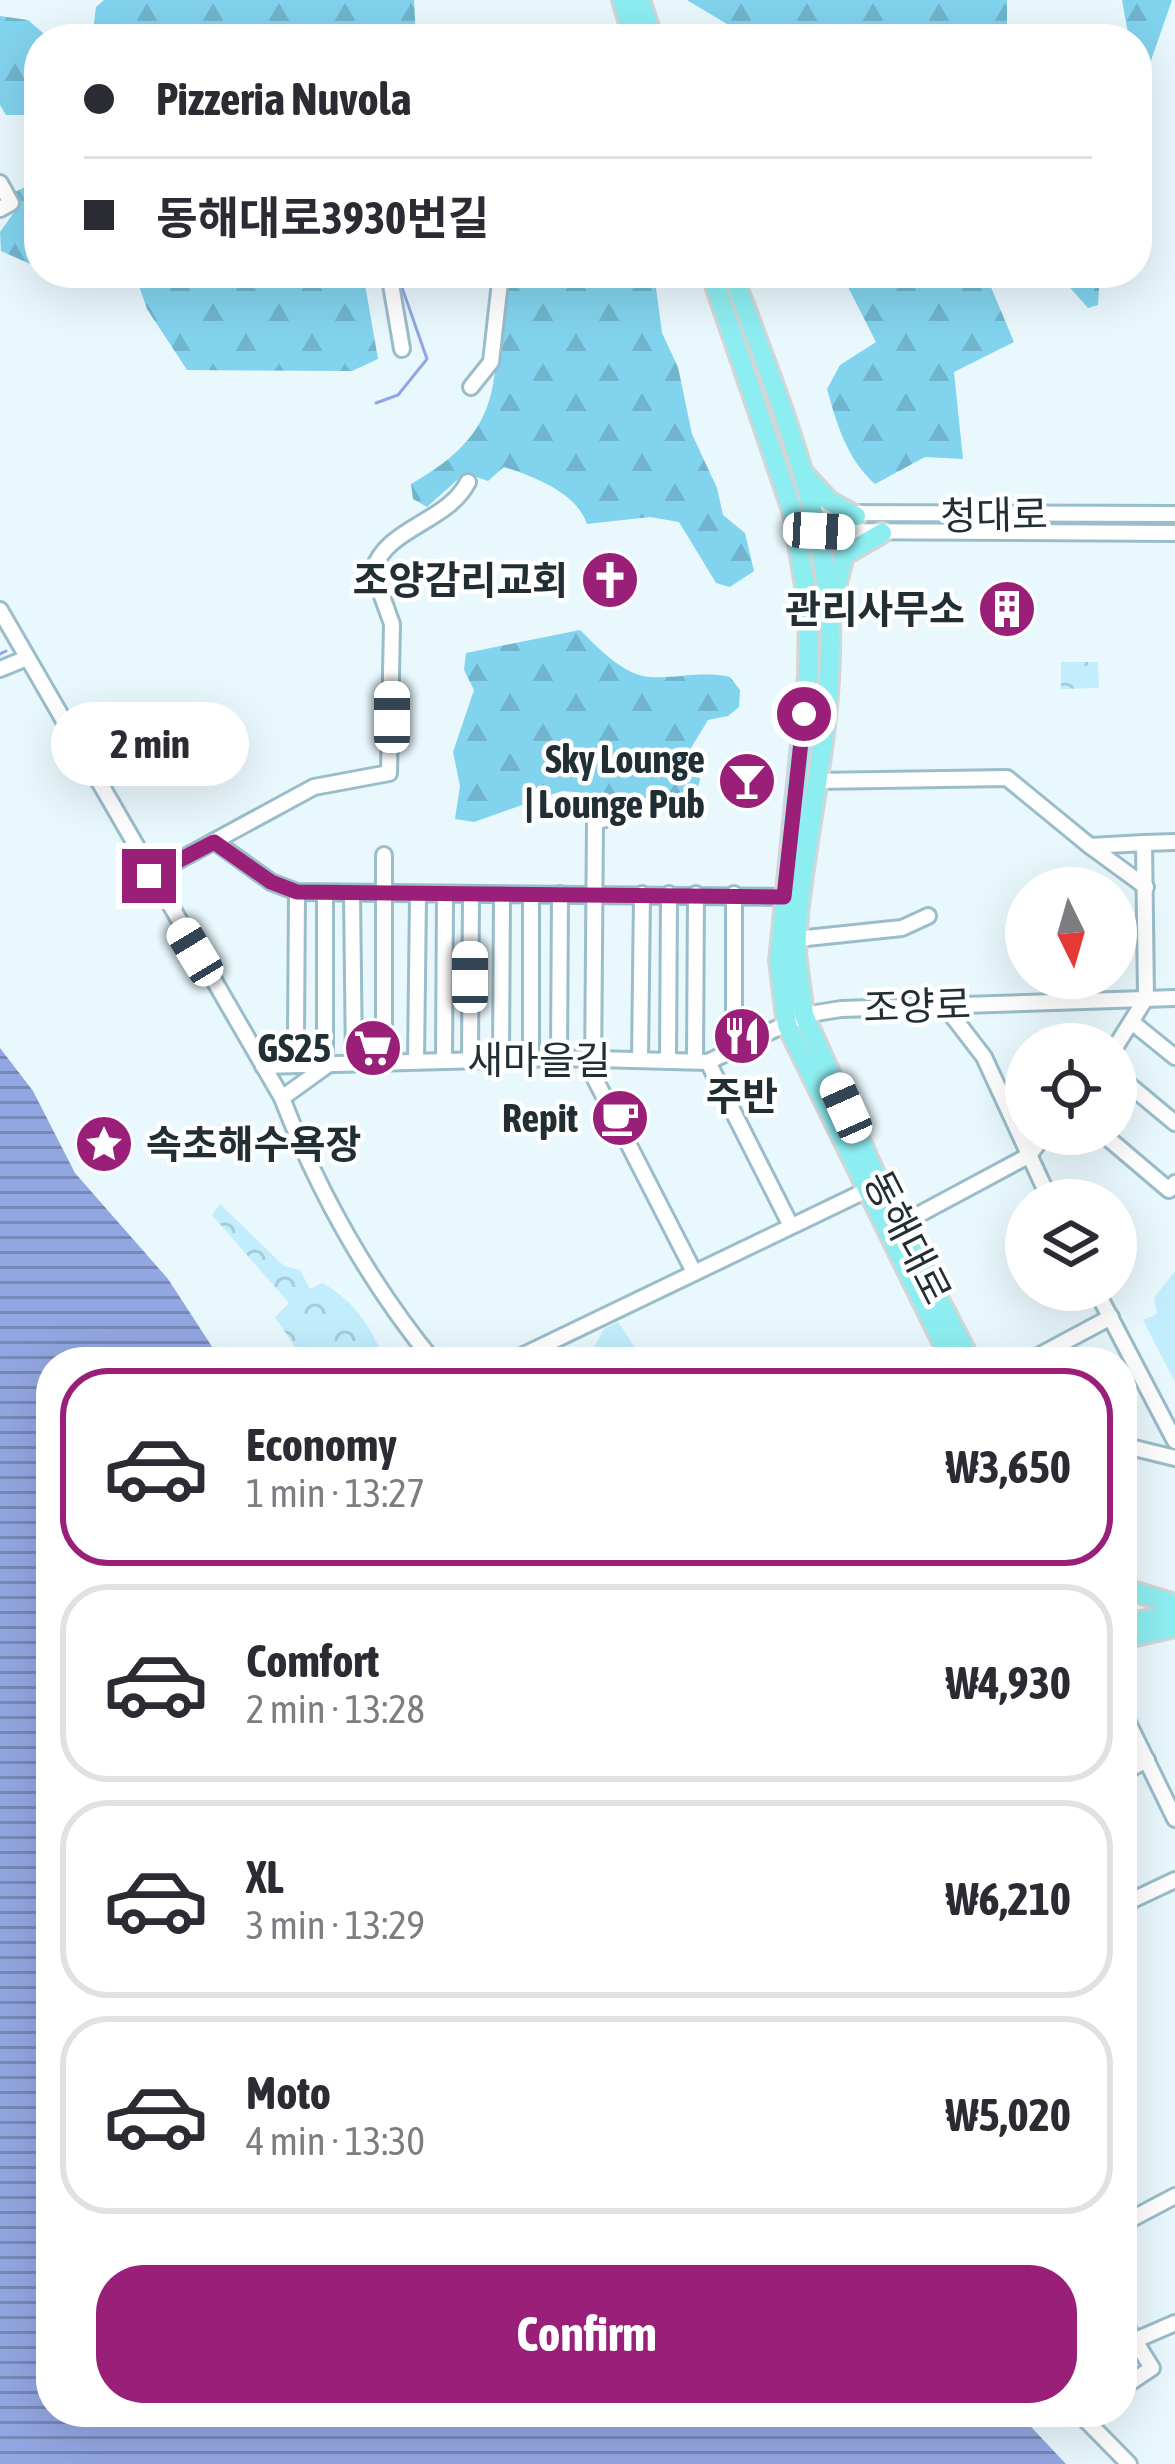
<!DOCTYPE html>
<html lang="en">
<head>
<meta charset="utf-8">
<style>
	:root { --surface:#fff; --page:#f7f7f7; --text:#2b2b33; --muted:#7c7c81; --line:#e1e1e2; --accent:#991f78 }
	body { margin:0; font-family:"Asap Condensed","Noto Sans KR",sans-serif; background:var(--page); color:var(--text); height:100vh; display:flex; flex-direction:column; font-size:45px; white-space:nowrap }
	* { box-sizing:border-box; margin:0 }
	p { font-size:39px; color:var(--muted) }
	.icon { flex:none; width:66px; height:66px; fill:none; stroke:currentColor; stroke-width:2; stroke-linecap:round; stroke-linejoin:round }
	.map { position:relative; flex:1; overflow:hidden }
	.details { position:absolute; left:36px; top:1347px; width:1101px; height:1080px; display:flex; flex-direction:column; background:var(--surface); border-radius:48px; box-shadow:0 12px 48px #0002 }
	.details>* { flex:none }
	.top-card { position:absolute; left:24px; top:24px; width:1128px; height:264px; border-radius:48px; box-shadow:0 12px 48px #0002; display:grid; align-content:center; height:264px; padding:0 60px; background:var(--surface) }
	.needle { width:78px; rotate:175deg }
	.tools { position:absolute; left:1005px; top:867px; display:grid; gap:24px }
	.tools a { display:grid; place-items:center; width:132px; height:132px; border-radius:50%; background:var(--surface); box-shadow:0 12px 48px #0002; font-size:60px }
	.end { position:absolute; width:54px; height:54px; margin:-27px; border:15px solid #991f78; background:#fff; box-shadow:0 0 0 6px #fff }
	.from { border-radius:50% }
	.bubble { position:absolute; height:84px; border-radius:42px; background:var(--surface); box-shadow:0 12px 48px #0002; font-size:39px; font-weight:700; line-height:84px; text-align:center }
	.car { position:absolute; width:36px; height:72px; margin:-36px -18px; border-radius:15px; box-shadow:0 0 9px 3px #0007; background:linear-gradient(#fff 24%,#345 0 40%,#fff 0 76%,#345 0 86%,#fff 0) }
	.top-card b { display:flex; align-items:center; gap:42px; height:114px; font-size:45px }
	.top-card b+b { border-top:3px solid var(--line) }
	.top-card i { width:30px; height:30px; background:var(--text) }
	ul { padding:21px 0 0; list-style:none }
	li { display:flex; align-items:center; gap:36px; height:198px; margin:0 24px 18px; padding:0 36px; border:6px solid var(--line); border-radius:48px }
	li div { flex:1 }
	li b { display:block; font-size:45px }
	li em { font-style:normal; font-weight:700 }
	li.current { border-color:var(--accent) }
	li>.icon { width:108px; height:108px; stroke-width:1.5 }
	.action { display:flex; gap:24px; margin-top:auto; padding:24px 60px }
	.action a { flex:1; height:138px; border-radius:48px; background:var(--accent); color:#fff; font-size:48px; font-weight:700; line-height:138px; text-align:center }
	.map>svg:first-child { display:block }
	.forest { fill:url(#forest-firs) }
	.park { fill:url(#park-crowns) }
	.pitch { fill:#c1edfd }
	.water { fill:url(#water-rules) }
	.lines { fill:none; stroke-linecap:round; stroke-linejoin:round }
	.stream { stroke:#92a6e1; stroke-width:3 }
	.minor-casing { stroke:#9abdca; stroke-width:20 }
	.major-casing { stroke:#d3d5d6; stroke-width:24 }
	.minor { stroke:#fff; stroke-width:14 }
	.major { stroke:#8deef1; stroke-width:18 }
	.route { stroke:#991f78; stroke-width:15 }
	.labels { text-anchor:middle; dominant-baseline:central; stroke-width:9; stroke-linejoin:round; paint-order:stroke }
	.street-label { font-size:39px; fill:#212f34; stroke:#fff }
	.poi-label { font-size:39px; font-weight:bold; fill:#212f34; stroke:#fff; text-anchor:end }
</style>
</head>
<body>
<div class="map">
<svg width="1175" height="2464" viewBox="0 0 1175 2464">
	<defs>
		<pattern id="forest-firs" width="22" height="20" patternUnits="userSpaceOnUse" patternTransform="scale(3)"><rect width="22" height="20" fill="#82d3ee"/><path d="M5 1l3.5 6h-7zM16 11l3.5 6h-7z" fill="#70b5cd"/></pattern>
		<pattern id="park-crowns" width="20" height="18" patternUnits="userSpaceOnUse" patternTransform="scale(3)"><rect width="20" height="18" fill="#c1edfd"/><path d="M2 6a3 3 0 1 1 6 0M12 15a3 3 0 1 1 6 0" fill="none" stroke="#a6ccd9"/></pattern>
		<pattern id="water-rules" width="6" height="5" patternUnits="userSpaceOnUse" patternTransform="scale(3)"><rect width="6" height="5" fill="#92a6e1"/><path d="M0 2.5h6" fill="none" stroke="#7788b7"/></pattern>
	</defs>
	<rect width="100%" height="100%" fill="#e9f8fd"/>
	<g class="forest">
		<path d="M104 0H414L416 39H92L96 7Z"/>
		<path d="M687 0H1007V39H752Z"/>
		<path d="M1122 0H1172L1146 75 1137 62V39H1129Z"/>
		<path d="M0 16 28 20 50 39H39V115H6L0 105Z"/>
		<path d="M39 180V268L1 251 0 232 20 204 15 192Z"/>
		<path d="M143 273H363L378 359 352 371 187 370 147 309 138 283Z"/>
		<path d="M505 273H654L662 333 678 367 692 434 717 488 723 515 745 533 754 571 730 587 716 583 679 522 650 517 587 524C576 492 534 477 504 467L488 481 465 473 427 507 413 499 411 484C516 425 488 374 505 273Z"/>
		<path d="M833 273H985L1014 342 954 372 963 459 925 457 875 484C847 459 837 425 827 389L840 365 876 342 848 287Z"/>
		<path d="M1057 273H1100L1098 305 1088 308Z"/>
		<path d="M580 630C596 646 620 671 643 676 666 681 700 670 730 677L740 690 739 707 728 716 708 720 691 748 700 780 696 793 645 798 562 791 474 822 455 819 460 786 453 752 474 690 464 670 466 653Z"/>
	</g>
	<g class="park">
		<path d="M1061 662H1098L1099 688 1061 689Z"/>
		<path d="M220 1204 284 1266 300 1270 310 1289 322 1283C354 1300 373 1329 385 1362H305L275 1317 289 1303 212 1215Z"/>
		<path d="M618 1322 645 1362H586L604 1329Z"/>
	</g>
	<path class="pitch" d="M1175 1271V1382L1143 1320 1157 1314 1154 1298Z"/>
	<path class="water" d="M0 1048 33 1091 75 1173 168 1279 222 1362H51V2412H1017L1066 2464H0Z"/>
	<g class="lines">
		<g class="stream">
			<path d="M376 403 398 395 427 359 398 276"/>
			<path d="M0 654 6 651"/>
		</g>
		<g class="minor-casing">
			<g id="minor">
				<path d="M0 183 11 203 0 209"/>
				<path d="M389 273 402 349"/>
				<path d="M471 387 491 362 501 273"/>
				<path d="M814 513 1175 514"/>
				<path d="M819 531 1175 533"/>
				<path d="M0 610 282 1098C319 1194 369 1282 434 1362"/>
				<path d="M0 669 27 658"/>
				<path d="M816 781 1007 778 1090 846 1144 843 1146 998 1116 1046"/>
				<path d="M619 815 595 822 593 1075 693 1270"/>
				<path d="M214 841 271 882 297 892 784 897"/>
				<path d="M1144 843 1175 842"/>
				<path d="M1090 846 1146 887"/>
				<path d="M384 855V1062"/>
				<path d="M150 876 314 787 389 773 392 624 373 571C386 527 447 523 468 482"/>
				<path d="M297 892 296 1037 304 1065"/>
				<path d="M352 894 354 1063"/>
				<path d="M734 894V1050"/>
				<path d="M531 895V1058"/>
				<path d="M797 939 902 928 928 916"/>
				<path d="M944 1005 984 1057 1050 1200"/>
				<path d="M1133 1023 1175 1057"/>
				<path d="M559 1058 560 894"/>
				<path d="M470 1059 471 895"/>
				<path d="M501 1059 502 896"/>
				<path d="M444 1060 445 896"/>
				<path d="M640 1060 642 894"/>
				<path d="M416 1061 418 895"/>
				<path d="M668 1061 669 894"/>
				<path d="M695 1061 696 894"/>
				<path d="M708 1062 791 1226"/>
				<path d="M325 1064V893"/>
				<path d="M263 1066 559 1058 708 1062 804 1015 841 1009 1175 998"/>
				<path d="M1116 1074 1175 1123"/>
				<path d="M282 1098 329 1064"/>
				<path d="M1103 1134 1169 1190 1175 1183"/>
				<path d="M901 1224 1028 1156 1046 1134"/>
				<path d="M1096 1290 1175 1441"/>
				<path d="M509 1362 865 1191"/>
				<path d="M1027 1362 1111 1317"/>
				<path d="M1122 1445 1175 1458"/>
				<path d="M1122 1710 1175 1819"/>
				<path d="M1122 1773 1147 1760"/>
				<path d="M1122 1905 1175 1880"/>
				<path d="M1122 2224 1175 2196"/>
				<path d="M1122 2320 1152 2368 1122 2388"/>
				<path d="M1122 2346 1175 2323"/>
				<path d="M1078 2412 1129 2464"/>
			</g>
		</g>
		<g class="major-casing">
			<g id="major">
				<path d="M622 0 634 39"/>
				<path d="M640 0 653 39"/>
				<path d="M711 273 793 513 809 610 808 675 779 961 787 1025 952 1362"/>
				<path d="M732 273C774 387 827 510 830 633 832 726 808 822 798 914L796 954 804 1015 880 1185 971 1362"/>
				<path d="M804 474 829 501 856 516"/>
				<path d="M833 599 844 555 882 533"/>
				<path d="M1122 1588 1175 1604"/>
				<path d="M1122 1625 1175 1614"/>
				<path d="M1122 1639 1175 1627"/>
			</g>
		</g>
		<use href="#minor" class="minor"/>
		<use href="#major" class="major"/>
	</g>
	<g class="lines">
		<path class="route" d="M149 876 214 842 271 882 297 892 784 897 804 714"/>
	</g>
	<defs>
		<g id="church-disc" transform="scale(3)"><circle r="9.5" fill="#991f78" stroke="#fff"/><path d="M-1.2-6h2.4v3.5h3.3v2.4h-3.3V6h-2.4V-.1h-3.3v-2.4h3.3Z" fill="#fff"/></g>
		<g id="building-disc" transform="scale(3)"><circle r="9.5" fill="#991f78" stroke="#fff"/><path d="M-4-6H4V6H1V3H-1V6H-4ZM-2.5-4.3h1.7v1.8h-1.7ZM.8-4.3h1.7v1.8H.8ZM-2.5-1h1.7V.8h-1.7ZM.8-1h1.7V.8H.8Z" fill="#fff"/></g>
		<g id="bar-disc" transform="scale(3)"><circle r="9.5" fill="#991f78" stroke="#fff"/><path d="M-6-5H6L.8 .8V4.5H3.5V6h-7V4.5H-.8V.8Z" fill="#fff"/></g>
		<g id="restaurant-disc" transform="scale(3)"><circle r="9.5" fill="#991f78" stroke="#fff"/><path d="M-5-6h1v4h1v-4h1v4h1v-4h1v5L-1.5 .5V6h-2V.5L-5-1ZM5-6V6H3V1.5H1.5Q1.5-4 5-6Z" fill="#fff"/></g>
		<g id="supermarket-disc" transform="scale(3)"><circle r="9.5" fill="#991f78" stroke="#fff"/><path d="M-6-5.5h2.5l.6 2H6L4.5 2H-2.5L-4.4-4H-6ZM-1.5 3.2a1.3 1.3 0 1 0 .1 0ZM3 3.2a1.3 1.3 0 1 0 .1 0Z" fill="#fff"/></g>
		<g id="cafe-disc" transform="scale(3)"><circle r="9.5" fill="#991f78" stroke="#fff"/><path d="M-5.5-4.5H6V0H3Q3 3.5 0 3.5H-2.5Q-5.5 3.5-5.5 0ZM3-3.2v2h1.7v-2ZM-6 4.5H4V6H-6Z" fill="#fff"/></g>
		<g id="sight-disc" transform="scale(3)"><circle r="9.5" fill="#991f78" stroke="#fff"/><path d="M0-6L1.8-2.2L6-1.7L2.9 1.2L3.7 5.4L0 3.3L-3.7 5.4L-2.9 1.2L-6-1.7L-1.8-2.2Z" fill="#fff"/></g>
	</defs>
	<g fill-rule="evenodd">
		<use href="#church-disc" x="610" y="580"/>
		<use href="#building-disc" x="1007" y="609"/>
		<use href="#bar-disc" x="747" y="781"/>
		<use href="#restaurant-disc" x="742" y="1036"/>
		<use href="#supermarket-disc" x="373" y="1048"/>
		<use href="#cafe-disc" x="620" y="1118"/>
		<use href="#sight-disc" x="104" y="1144"/>
	</g>
	<g class="labels">
		<g class="street-label">
			<text transform="translate(994 515) rotate(-1)">청대로</text>
			<text transform="translate(917 1006) rotate(-2)">조양로</text>
			<text x="539" y="1060">새마을길</text>
			<text transform="translate(908 1237) rotate(63)">동해대로</text>
		</g>
		<g class="poi-label">
			<text x="568" y="580">조양감리교회</text>
			<text x="965" y="609">관리사무소</text>
			<text x="705" y="759">Sky Lounge<tspan x="705" dy="45">| Lounge Pub</tspan></text>
			<text x="331" y="1048">GS25</text>
			<text x="742" y="1096" text-anchor="middle">주반</text>
			<text x="578" y="1118">Repit</text>
			<text x="146" y="1144" text-anchor="start">속초해수욕장</text>
		</g>
	</g>
</svg>
<div class="tools">
<a><svg class="needle" viewBox="-14 -14 28 28"><path d="M0-13l5 13h-10z" fill="#e53935"/><path d="M0 13l5-13h-10z" fill="#7c7c81"/></svg></a>
<a><svg class="icon" aria-label="locate" viewBox="0 0 24 24"><circle cx="12" cy="12" r="6"/><path d="M12 2v4M12 18v4M2 12h4M18 12h4"/></svg></a>
<a><svg class="icon" aria-label="layers" viewBox="0 0 24 24"><path d="M12 4l9 5-9 5-9-5zM3 14l9 5 9-5"/></svg></a>
</div>
<i class="end from" style="left:804px;top:714px"></i>
<i class="end" style="left:149px;top:876px"></i>
<div class="bubble" style="left:51px;top:702px;width:198px">2 min</div>
<i class="car" style="left:819px;top:531px;rotate:93deg"></i>
<i class="car" style="left:392px;top:717px;rotate:0deg"></i>
<i class="car" style="left:195px;top:952px;rotate:329deg"></i>
<i class="car" style="left:470px;top:977px;rotate:0deg"></i>
<i class="car" style="left:846px;top:1108px;rotate:336deg"></i>
<div class="top-card">
<b><i class="from"></i>Pizzeria Nuvola</b>
<b><i></i>동해대로3930번길</b>
</div>
<section class="details">
<ul>
<li class="current"><svg class="icon" aria-label="car" viewBox="0 0 24 24"><path d="M5 17H2v-5l4-1 3-4h7l3 4 3 1v5h-3M9 17h6M6 11h13"/><circle cx="7" cy="17" r="2"/><circle cx="17" cy="17" r="2"/></svg><div><b>Economy</b><p>1 min · 13:27</p></div><em>₩3,650</em></li>
<li><svg class="icon" aria-label="car" viewBox="0 0 24 24"><path d="M5 17H2v-5l4-1 3-4h7l3 4 3 1v5h-3M9 17h6M6 11h13"/><circle cx="7" cy="17" r="2"/><circle cx="17" cy="17" r="2"/></svg><div><b>Comfort</b><p>2 min · 13:28</p></div><em>₩4,930</em></li>
<li><svg class="icon" aria-label="car" viewBox="0 0 24 24"><path d="M5 17H2v-5l4-1 3-4h7l3 4 3 1v5h-3M9 17h6M6 11h13"/><circle cx="7" cy="17" r="2"/><circle cx="17" cy="17" r="2"/></svg><div><b>XL</b><p>3 min · 13:29</p></div><em>₩6,210</em></li>
<li><svg class="icon" aria-label="car" viewBox="0 0 24 24"><path d="M5 17H2v-5l4-1 3-4h7l3 4 3 1v5h-3M9 17h6M6 11h13"/><circle cx="7" cy="17" r="2"/><circle cx="17" cy="17" r="2"/></svg><div><b>Moto</b><p>4 min · 13:30</p></div><em>₩5,020</em></li>
</ul>
<div class="action"><a>Confirm</a></div>
</section>
</div>
</body>
</html>
